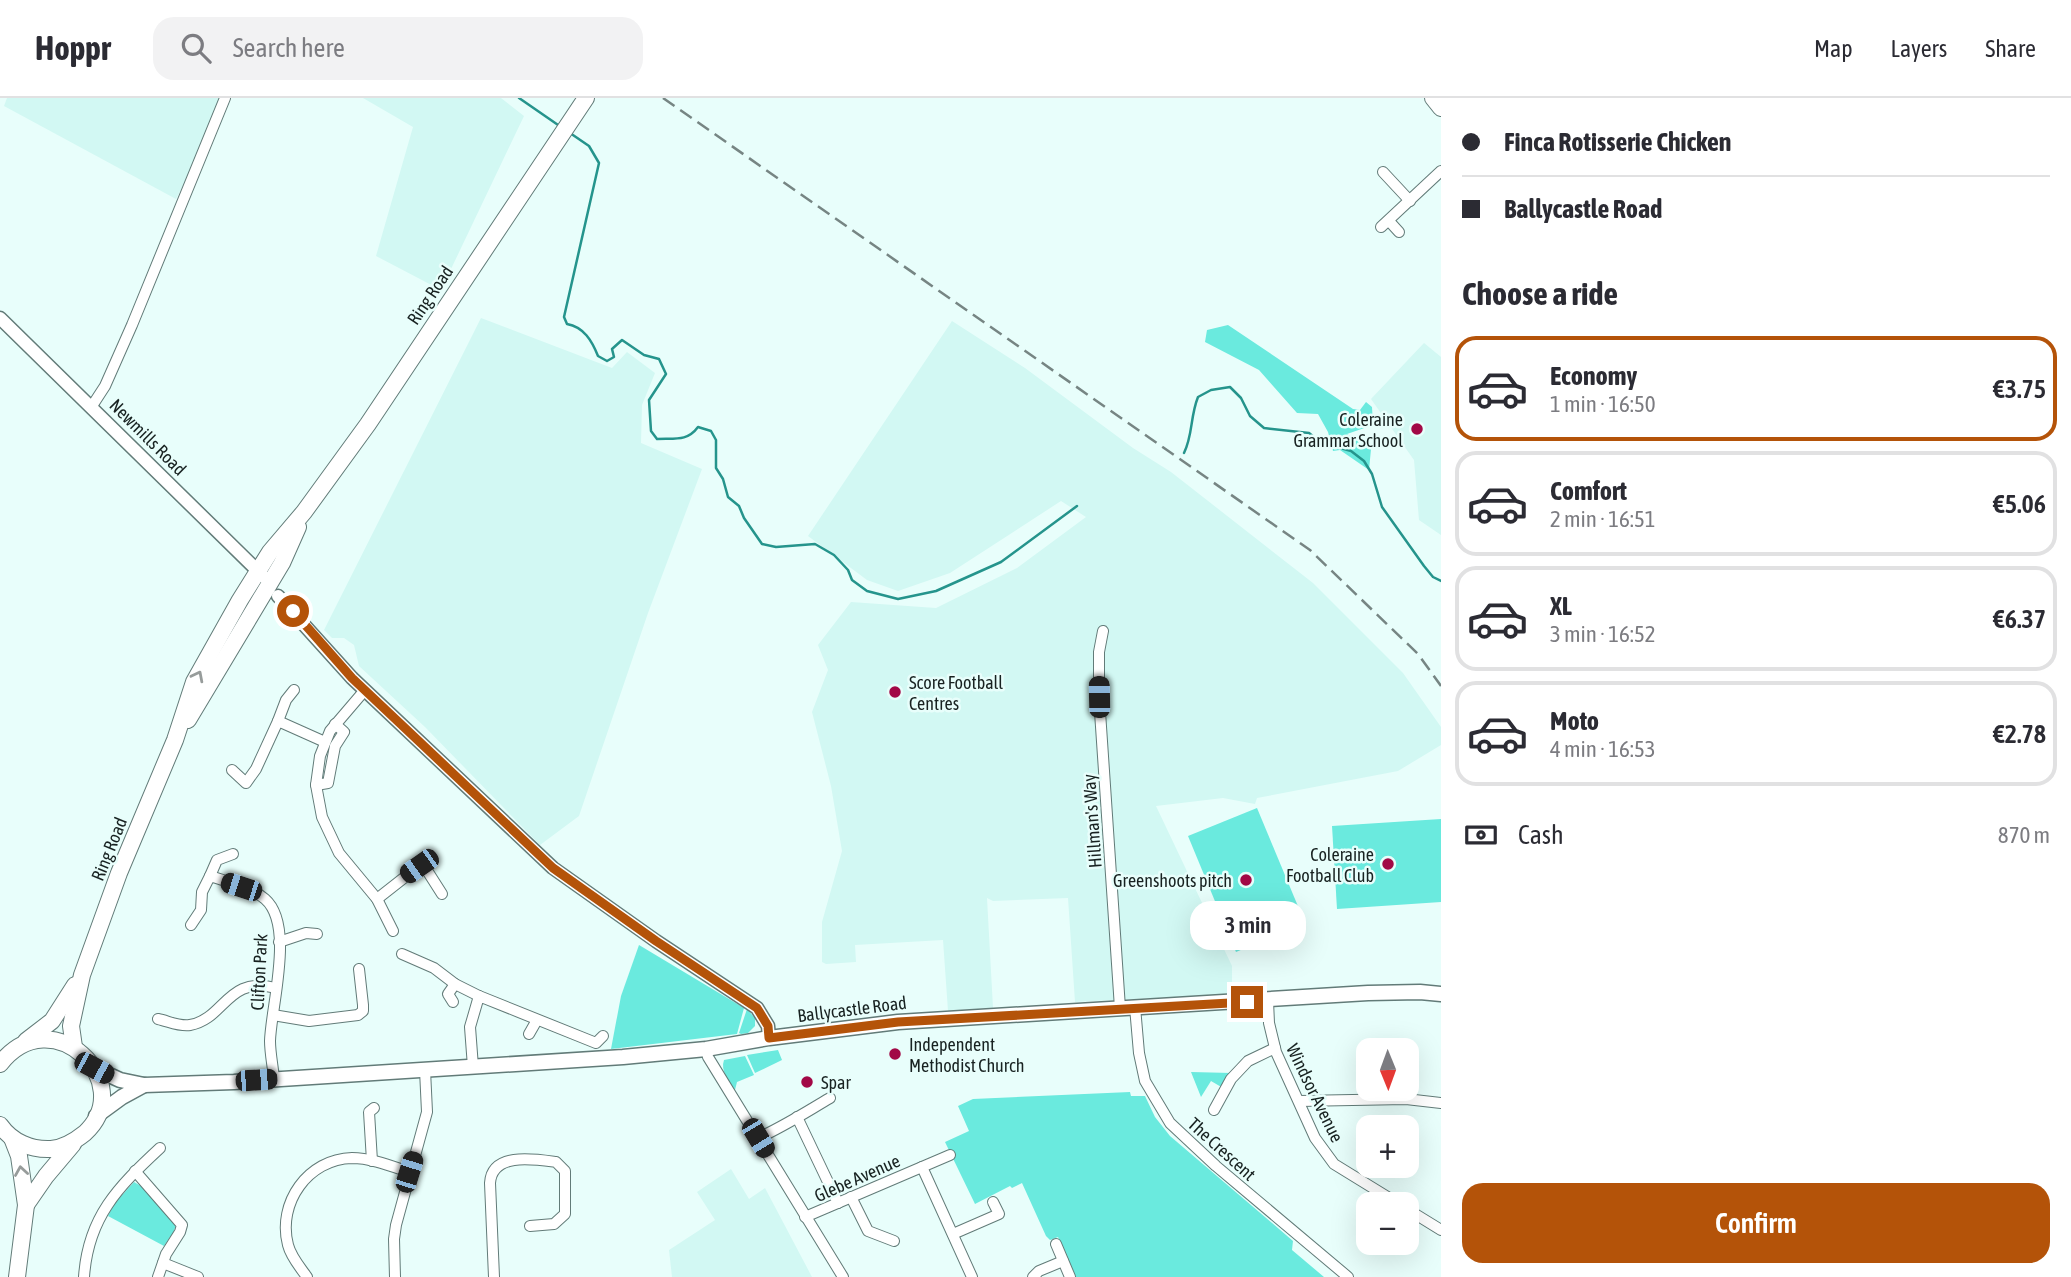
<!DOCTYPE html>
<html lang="en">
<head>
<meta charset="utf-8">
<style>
	:root { --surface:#fff; --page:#f2f2f3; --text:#2b2b33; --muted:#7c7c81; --line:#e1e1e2; --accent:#b45309 }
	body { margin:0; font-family:"Asap Condensed",sans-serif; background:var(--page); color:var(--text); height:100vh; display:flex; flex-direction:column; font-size:26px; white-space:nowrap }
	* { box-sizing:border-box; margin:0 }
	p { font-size:23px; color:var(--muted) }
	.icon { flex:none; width:38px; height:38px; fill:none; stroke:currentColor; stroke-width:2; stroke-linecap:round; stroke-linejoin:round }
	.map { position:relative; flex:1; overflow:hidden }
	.details { display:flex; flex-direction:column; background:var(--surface); width:630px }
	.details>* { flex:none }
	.guide { display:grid; align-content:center; height:154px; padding:0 21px; background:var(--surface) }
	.needle { width:46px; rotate:179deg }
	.fabs { position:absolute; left:1356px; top:940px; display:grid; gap:14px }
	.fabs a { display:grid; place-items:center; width:63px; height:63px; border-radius:14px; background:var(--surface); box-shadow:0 7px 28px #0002; font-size:35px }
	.end { position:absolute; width:32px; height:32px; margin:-16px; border:9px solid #b45309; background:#fff; box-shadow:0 0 0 4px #fff }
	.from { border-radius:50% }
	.bubble { position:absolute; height:49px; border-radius:21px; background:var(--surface); box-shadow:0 7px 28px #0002; font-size:23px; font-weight:600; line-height:49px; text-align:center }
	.car { position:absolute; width:21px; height:42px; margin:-21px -10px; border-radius:9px; box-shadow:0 0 5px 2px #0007; background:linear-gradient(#222 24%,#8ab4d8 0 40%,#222 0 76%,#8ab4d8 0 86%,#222 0) }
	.guide b { display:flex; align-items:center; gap:24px; height:66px; font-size:26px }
	.guide b+b { border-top:2px solid var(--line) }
	.guide i { width:18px; height:18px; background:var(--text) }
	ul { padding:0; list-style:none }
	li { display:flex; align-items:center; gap:21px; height:105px; margin:0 14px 10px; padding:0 7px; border:4px solid var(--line); border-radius:21px }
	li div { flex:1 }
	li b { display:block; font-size:26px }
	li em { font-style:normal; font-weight:600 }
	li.selected { border-color:var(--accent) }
	li>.icon { width:63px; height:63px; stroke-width:1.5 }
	h2 { padding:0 21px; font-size:32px; line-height:84px }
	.pay { display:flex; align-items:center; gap:18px; height:77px; padding:0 21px; font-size:26px }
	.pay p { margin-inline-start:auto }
	.cta { display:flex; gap:14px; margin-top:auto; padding:14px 21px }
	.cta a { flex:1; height:80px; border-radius:21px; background:var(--accent); color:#fff; font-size:28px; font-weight:600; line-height:80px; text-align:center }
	header { display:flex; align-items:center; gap:42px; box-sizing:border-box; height:98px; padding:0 35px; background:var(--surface); border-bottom:2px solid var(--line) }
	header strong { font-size:33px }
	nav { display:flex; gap:38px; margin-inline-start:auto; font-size:24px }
	.search { width:490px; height:63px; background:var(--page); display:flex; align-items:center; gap:18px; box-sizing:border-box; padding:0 24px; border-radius:21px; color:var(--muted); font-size:26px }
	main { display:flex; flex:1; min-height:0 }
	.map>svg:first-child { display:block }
	.built { fill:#d2f8f3 }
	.green { fill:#6aeade }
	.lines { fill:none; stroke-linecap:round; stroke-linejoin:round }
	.stream { stroke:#25948c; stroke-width:2.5 }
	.minor-casing { stroke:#627b78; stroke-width:12 }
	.tertiary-casing { stroke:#627b78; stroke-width:15 }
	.secondary-casing { stroke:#627b78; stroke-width:17 }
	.primary-casing { stroke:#627b78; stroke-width:18 }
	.minor { stroke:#fff; stroke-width:10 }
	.tertiary { stroke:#fff; stroke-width:12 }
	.secondary { stroke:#fff; stroke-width:14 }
	.primary { stroke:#fff; stroke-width:16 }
	.rail { stroke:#768583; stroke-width:2.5; stroke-dasharray:14 7; stroke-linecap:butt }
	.oneway { stroke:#979c9b }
	.route { stroke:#b45309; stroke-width:9 }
	.poi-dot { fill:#a20846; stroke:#e8fefb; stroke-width:2.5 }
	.labels { text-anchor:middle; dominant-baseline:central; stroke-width:5; stroke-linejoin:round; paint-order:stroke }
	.street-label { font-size:18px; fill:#182221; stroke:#e8fefb }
	.poi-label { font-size:18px; fill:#182221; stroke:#e8fefb; text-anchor:end }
</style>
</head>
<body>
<header>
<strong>Hoppr</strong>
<div class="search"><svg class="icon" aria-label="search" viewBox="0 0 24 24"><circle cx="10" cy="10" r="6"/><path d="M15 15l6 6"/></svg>Search here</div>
<nav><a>Map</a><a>Layers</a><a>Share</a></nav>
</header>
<main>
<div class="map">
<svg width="1441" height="1179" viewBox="0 0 1441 1179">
	<rect width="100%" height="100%" fill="#e8fefb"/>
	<g class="built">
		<path d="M7 0H229L176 101 4 8Z"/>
		<path d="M363 0H501L524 18 441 192 376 158 413 29Z"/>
		<path d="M481 220 612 270 627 254 655 275 642 307 641 345 702 371 648 515 579 718 540 747 425 629 359 568 354 547 344 540H332L324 532Z"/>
		<path d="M952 223 1025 270 1133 350 1171 374 1313 485 1403 575 1441 629V647L1398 673 1257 700 1255 706 1223 700 1156 708 1232 868V896L1075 904 1068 800 993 803 987 800 993 910 948 913 943 842 855 847 856 864 826 866 822 864V824L842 753 831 688 812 614 828 572 818 547 851 504 936 510 1017 470 1086 419 1061 403 950 475 898 493 867 482 808 438Z"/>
		<path d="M1424 245 1441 259V437L1419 422 1414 362 1371 301Z"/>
		<path d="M731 1071 749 1101 765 1090 812 1179H672L669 1152 715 1122 697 1094Z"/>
	</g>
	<g class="green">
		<path d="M1228 227 1353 311 1360 312 1366 304 1372 309 1373 327 1347 336 1371 351 1369 372 1340 352 1333 353 1328 334 1318 316 1297 315 1259 272 1205 244 1207 232Z"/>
		<path d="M1257 710 1305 825 1236 854 1188 738Z"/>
		<path d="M1441 721V804L1337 811 1332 728Z"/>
		<path d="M639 847 744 910 737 936 611 951 621 898Z"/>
		<path d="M747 911 755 920V928L748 935 741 936 739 935Z"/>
		<path d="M778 952 782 962 755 975 747 957Z"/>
		<path d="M745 958 754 977 737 984 735 992C729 983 720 973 724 962Z"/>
		<path d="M1191 974 1232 975 1223 990 1211 983 1201 999Z"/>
		<path d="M1130 994 1131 998H1145L1155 1019 1170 1038 1293 1143 1292 1152 1324 1179H1076L1058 1139 1050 1142 1046 1138 1022 1085 1012 1090 1010 1088 975 1106 945 1044 969 1033 958 1008 973 1001Z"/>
		<path d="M134 1084 141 1088 144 1086 176 1126 172 1140 170 1139 164 1148 108 1118 114 1106Z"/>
	</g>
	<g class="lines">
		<g class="stream">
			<path d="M519 0 561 29"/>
			<path d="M570 35 589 48 599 65 564 219 567 226C584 229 592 243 598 258L607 263 614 259 612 251 622 242 644 257 659 261 666 276 649 302 651 333 657 341C674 340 687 344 698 329L711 333 716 342V370L723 381 728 399 739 408 744 420 762 446 776 449 815 446 834 457 848 472 852 482 867 493 898 501 936 493 1001 464 1077 408"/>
			<path d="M1184 355C1193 337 1190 319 1198 299L1211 292 1230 289 1241 300 1250 318 1264 330 1309 335 1326 349H1337L1351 353 1364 363 1372 376 1382 409 1424 468 1433 479 1441 483"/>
		</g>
		<g class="minor-casing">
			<g id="minor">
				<path d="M1383 74 1410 103"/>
				<path d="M1389 123 1399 134"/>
				<path d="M1381 129 1441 73"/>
				<path d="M92 308 105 288 132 227 225 0"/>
				<path d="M1103 533 1099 554V599L1120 910"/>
				<path d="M365 592 330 633 320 658 316 687 322 719 339 755 377 801 393 833"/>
				<path d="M278 623 286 602 294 592"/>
				<path d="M232 672 246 685 256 671 278 623 325 644"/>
				<path d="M316 687 328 685 335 648 344 634 335 626"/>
				<path d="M210 778 217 762 233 756"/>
				<path d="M377 801 419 768 428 774 442 796"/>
				<path d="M191 827 201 812 202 794 210 778C228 784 251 789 265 801 295 827 271 908 270 943 270 955 273 969 274 981"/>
				<path d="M279 844 306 835 317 836"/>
				<path d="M402 856 434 870 455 886 479 898"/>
				<path d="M1268 903 1269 925 1276 954 1315 1040 1334 1066 1399 1106"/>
				<path d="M453 904 448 896 455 886"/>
				<path d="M1135 909 1139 955 1145 983 1170 1025 1216 1068 1348 1179"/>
				<path d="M273 917 309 923 358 917 363 913V907L359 871"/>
				<path d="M158 921C168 923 180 929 190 927 225 921 227 877 276 890"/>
				<path d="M529 936 537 922"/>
				<path d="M706 951 708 959 843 1179"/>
				<path d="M473 969 470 929 479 898 596 945 603 938"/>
				<path d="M1299 1003 1406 1001 1441 1005"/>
				<path d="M1214 1012 1231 981 1248 963 1275 950"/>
				<path d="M797 1019 838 1105"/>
				<path d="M758 1040C783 1029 806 1014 830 1000"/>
				<path d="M372 1063 369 1014 374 1010"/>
				<path d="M922 1069 972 1179"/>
				<path d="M135 1073 182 1127 180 1134 166 1156 158 1179"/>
				<path d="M851 1099 868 1133 894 1143"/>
				<path d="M1407 1111 1441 1132"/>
				<path d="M805 1119 950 1057"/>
				<path d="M953 1136 999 1116 993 1104"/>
				<path d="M1056 1146 1070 1179"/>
				<path d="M163 1165 198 1179"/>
				<path d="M84 1179C88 1119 118 1089 160 1050"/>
				<path d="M307 1179C300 1169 291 1159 288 1147 277 1105 308 1061 352 1060 371 1060 391 1068 409 1074"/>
				<path d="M395 1179 394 1141 396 1127 427 1014 425 972"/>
				<path d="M494 1179 490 1085C492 1054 534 1061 556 1064L565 1073V1116L554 1126 530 1128"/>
				<path d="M1033 1179 1039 1173 1063 1163"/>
			</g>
		</g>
		<g class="tertiary-casing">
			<g id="tertiary">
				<path d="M0 220 264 479"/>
				<path d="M278 498 352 580 553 770 656 843 757 910 768 928 769 940"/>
			</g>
		</g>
		<g class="secondary-casing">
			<g id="secondary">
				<path d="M94 970 120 982 144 987 234 984 623 959 706 951 769 940 898 924 1368 895 1420 894 1441 896"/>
				<path d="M96 1018 122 999 144 987"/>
			</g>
		</g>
		<g class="primary-casing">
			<g id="primary">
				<path d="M1433 0 1441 10"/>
				<path d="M188 622 282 465 298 429"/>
				<path d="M26 943 52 923 75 887"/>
				<path d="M74 949 71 928 82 877 119 775 175 642 194 584 240 502 270 454 304 414 368 326 586 0"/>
				<path d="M0 966C52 899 139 985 85 1035 75 1043 64 1050 51 1051 31 1052 12 1044 0 1027"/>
				<path d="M12 1040 19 1058 26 1107 17 1179"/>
				<path d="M26 1107 46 1078 73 1046"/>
			</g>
		</g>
		<use href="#minor" class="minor"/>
		<use href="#tertiary" class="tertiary"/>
		<use href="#secondary" class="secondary"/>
		<use href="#primary" class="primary"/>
		<path class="rail" d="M663 0 1310 452 1418 556 1441 588"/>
	</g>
	<defs><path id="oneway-chevron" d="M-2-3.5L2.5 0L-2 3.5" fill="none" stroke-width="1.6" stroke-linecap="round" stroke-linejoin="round" transform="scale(1.75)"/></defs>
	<g class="oneway">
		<use href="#oneway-chevron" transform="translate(198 578) rotate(-63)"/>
		<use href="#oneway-chevron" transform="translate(21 1073) rotate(-99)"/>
	</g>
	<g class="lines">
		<path class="route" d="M293 513 352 580 553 770 656 843 757 910 768 928 769 940 898 924 1247 904"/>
	</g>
	<g class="poi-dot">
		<circle cx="1417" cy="331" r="7"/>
		<circle cx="895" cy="594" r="7"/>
		<circle cx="1388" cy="766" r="7"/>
		<circle cx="1246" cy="782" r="7"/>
		<circle cx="895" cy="956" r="7"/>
		<circle cx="807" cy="984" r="7"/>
	</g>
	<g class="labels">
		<g class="street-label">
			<text transform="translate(430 197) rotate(-56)">Ring Road</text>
			<text transform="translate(148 339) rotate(45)">Newmills Road</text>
			<text transform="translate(1092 723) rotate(-94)">Hillman's Way</text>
			<text transform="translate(109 751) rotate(-68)">Ring Road</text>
			<text transform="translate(259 874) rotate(-87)">Clifton Park</text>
			<text transform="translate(852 911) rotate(-7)">Ballycastle Road</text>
			<text transform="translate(1315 995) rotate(64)">Windsor Avenue</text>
			<text transform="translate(1222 1051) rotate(42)">The Crescent</text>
			<text transform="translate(857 1080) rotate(-24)">Glebe Avenue</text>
		</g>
		<g class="poi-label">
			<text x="1403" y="321">Coleraine<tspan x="1403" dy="21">Grammar School</tspan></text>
			<text x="909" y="584" text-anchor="start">Score Football<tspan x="909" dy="21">Centres</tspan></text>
			<text x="1374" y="756">Coleraine<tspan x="1374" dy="21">Football Club</tspan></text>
			<text x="1232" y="782">Greenshoots pitch</text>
			<text x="909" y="946" text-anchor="start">Independent<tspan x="909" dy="21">Methodist Church</tspan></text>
			<text x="821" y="984" text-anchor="start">Spar</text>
		</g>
	</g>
</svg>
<div class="fabs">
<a><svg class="needle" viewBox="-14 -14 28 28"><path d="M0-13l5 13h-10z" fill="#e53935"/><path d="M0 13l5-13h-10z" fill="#7c7c81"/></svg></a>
<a>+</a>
<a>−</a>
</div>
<i class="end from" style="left:293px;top:513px"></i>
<i class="end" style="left:1247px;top:904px"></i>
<div class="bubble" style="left:1190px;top:803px;width:116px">3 min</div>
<i class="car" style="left:1099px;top:599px;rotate:359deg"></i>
<i class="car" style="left:419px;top:768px;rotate:235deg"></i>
<i class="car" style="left:241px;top:789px;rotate:288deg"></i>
<i class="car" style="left:94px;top:970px;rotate:118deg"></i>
<i class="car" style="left:256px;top:982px;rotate:86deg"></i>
<i class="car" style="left:758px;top:1040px;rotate:149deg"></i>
<i class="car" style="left:409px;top:1074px;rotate:17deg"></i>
</div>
<section class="details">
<div class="guide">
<b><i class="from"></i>Finca Rotisserie Chicken</b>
<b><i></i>Ballycastle Road</b>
</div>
<h2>Choose a ride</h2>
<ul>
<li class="selected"><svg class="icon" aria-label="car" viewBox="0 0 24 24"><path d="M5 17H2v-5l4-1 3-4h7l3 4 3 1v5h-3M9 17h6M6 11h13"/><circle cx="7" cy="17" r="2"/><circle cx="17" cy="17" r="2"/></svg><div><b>Economy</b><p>1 min · 16:50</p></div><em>€3.75</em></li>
<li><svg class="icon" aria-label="car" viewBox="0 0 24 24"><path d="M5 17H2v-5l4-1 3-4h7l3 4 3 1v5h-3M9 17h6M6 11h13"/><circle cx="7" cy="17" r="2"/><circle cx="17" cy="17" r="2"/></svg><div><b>Comfort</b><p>2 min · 16:51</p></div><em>€5.06</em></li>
<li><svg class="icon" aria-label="car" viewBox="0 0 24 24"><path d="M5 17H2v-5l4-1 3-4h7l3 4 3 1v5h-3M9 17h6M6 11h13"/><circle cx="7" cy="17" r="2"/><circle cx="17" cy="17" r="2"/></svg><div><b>XL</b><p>3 min · 16:52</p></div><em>€6.37</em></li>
<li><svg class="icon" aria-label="car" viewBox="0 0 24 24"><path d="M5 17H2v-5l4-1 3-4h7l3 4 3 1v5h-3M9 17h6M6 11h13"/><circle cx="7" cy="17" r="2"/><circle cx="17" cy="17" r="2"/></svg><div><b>Moto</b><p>4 min · 16:53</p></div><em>€2.78</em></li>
</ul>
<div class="pay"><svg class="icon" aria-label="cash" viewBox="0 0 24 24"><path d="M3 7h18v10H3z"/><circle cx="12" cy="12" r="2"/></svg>Cash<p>870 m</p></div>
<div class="cta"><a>Confirm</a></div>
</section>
</main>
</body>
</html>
